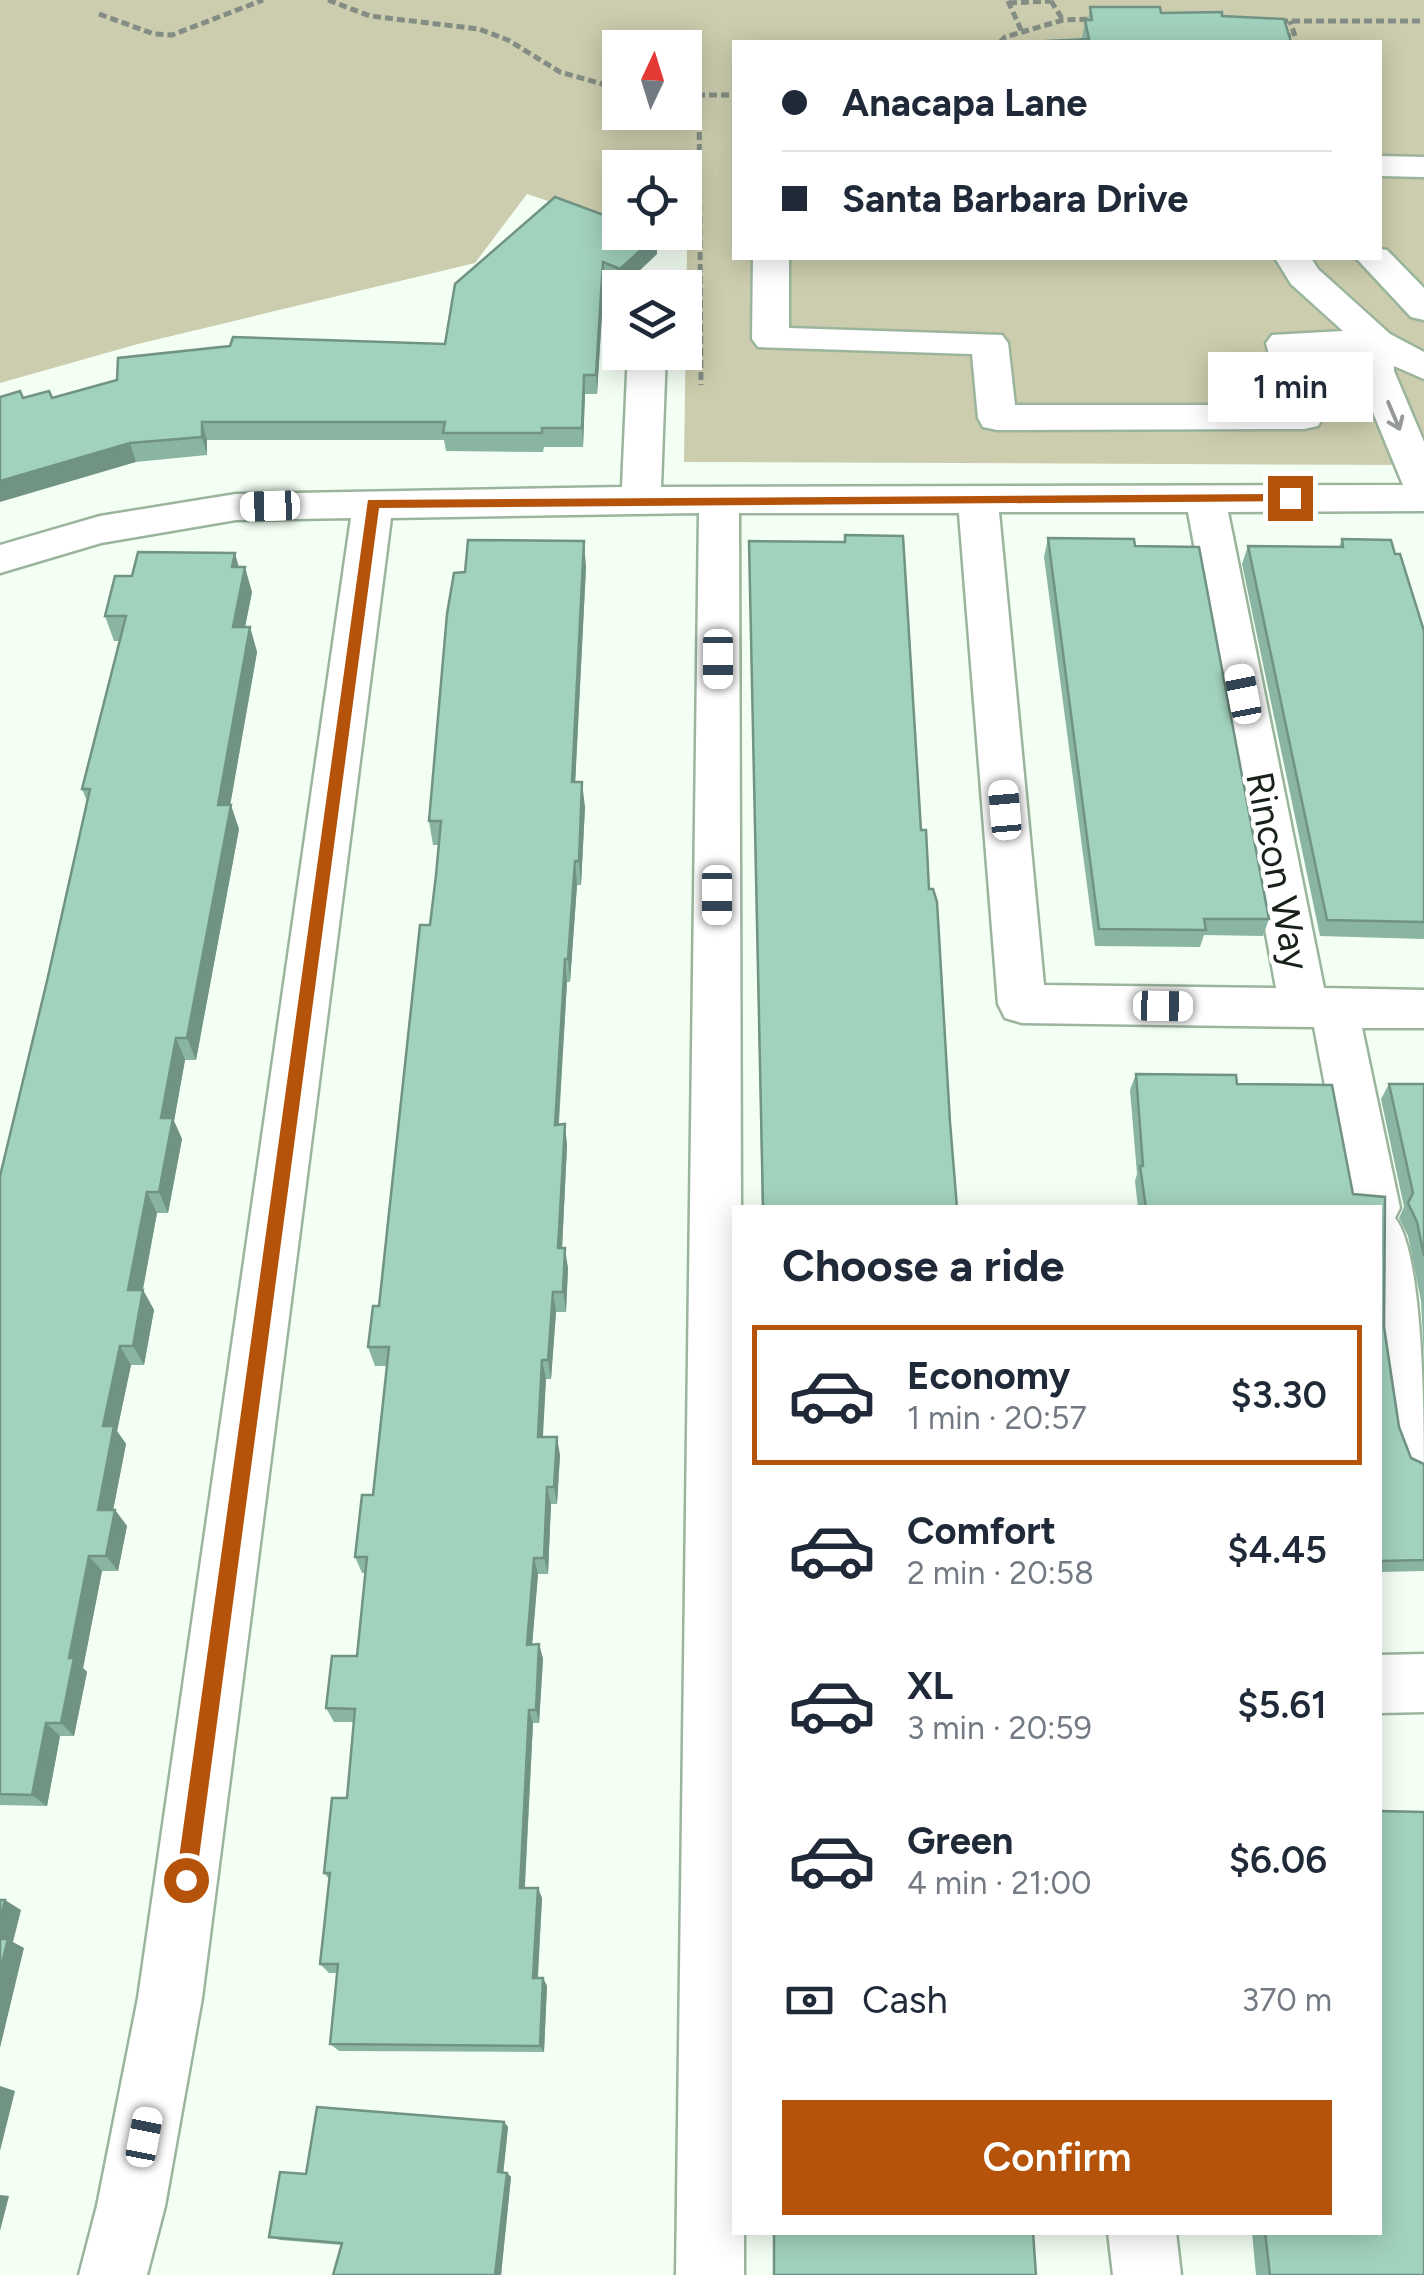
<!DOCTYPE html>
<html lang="en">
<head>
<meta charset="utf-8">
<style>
	:root { --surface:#fff; --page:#f6f6f7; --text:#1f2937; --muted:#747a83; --line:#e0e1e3; --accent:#b45309 }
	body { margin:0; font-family:Figtree,sans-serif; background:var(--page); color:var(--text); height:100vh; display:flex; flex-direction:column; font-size:38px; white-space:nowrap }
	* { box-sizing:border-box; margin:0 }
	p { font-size:32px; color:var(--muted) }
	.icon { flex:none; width:55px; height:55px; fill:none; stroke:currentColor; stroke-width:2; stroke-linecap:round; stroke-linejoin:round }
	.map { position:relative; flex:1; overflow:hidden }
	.side { position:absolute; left:732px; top:1205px; width:650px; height:1030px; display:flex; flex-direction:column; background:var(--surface); border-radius:0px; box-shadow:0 5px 25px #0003 }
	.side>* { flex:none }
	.top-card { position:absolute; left:732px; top:40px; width:650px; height:220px; border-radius:0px; box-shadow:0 5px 25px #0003; display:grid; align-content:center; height:220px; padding:0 50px; background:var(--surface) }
	.needle { width:65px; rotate:4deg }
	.buttons { position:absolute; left:602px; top:30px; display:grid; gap:20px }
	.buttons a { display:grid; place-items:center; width:100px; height:100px; border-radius:0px; background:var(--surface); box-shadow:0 5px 25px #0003; font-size:50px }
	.end { position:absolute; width:45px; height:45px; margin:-22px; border:12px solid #b45309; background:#fff; box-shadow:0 0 0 5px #fff }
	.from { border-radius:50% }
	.bubble { position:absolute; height:70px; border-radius:0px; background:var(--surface); box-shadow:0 5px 25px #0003; font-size:32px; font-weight:600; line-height:70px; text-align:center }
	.car { position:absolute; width:30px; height:60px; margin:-30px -15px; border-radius:12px; box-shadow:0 0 8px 2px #0007; background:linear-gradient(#fff 24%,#345 0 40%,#fff 0 76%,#345 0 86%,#fff 0) }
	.top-card b { display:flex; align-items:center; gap:35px; height:95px; font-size:38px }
	.top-card b+b { border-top:2px solid var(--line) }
	.top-card i { width:25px; height:25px; background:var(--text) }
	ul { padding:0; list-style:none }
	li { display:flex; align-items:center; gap:30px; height:140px; margin:0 20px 15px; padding:0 30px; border:5px solid transparent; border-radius:0px }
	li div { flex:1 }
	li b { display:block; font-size:38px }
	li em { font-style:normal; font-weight:600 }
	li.current { border-color:var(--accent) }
	li>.icon { width:90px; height:90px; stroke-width:1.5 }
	h2 { padding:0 50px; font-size:45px; line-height:120px }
	.pay { display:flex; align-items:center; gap:25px; height:110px; padding:0 50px; font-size:38px }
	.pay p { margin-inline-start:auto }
	.button { display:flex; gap:20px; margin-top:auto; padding:20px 50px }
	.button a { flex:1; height:115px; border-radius:0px; background:var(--accent); color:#fff; font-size:40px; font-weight:600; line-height:115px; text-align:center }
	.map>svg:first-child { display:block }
	.green { fill:#ccccae; fill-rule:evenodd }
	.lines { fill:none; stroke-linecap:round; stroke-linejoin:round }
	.minor-casing { stroke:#9bb59c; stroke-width:5 }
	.path { stroke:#838d83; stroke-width:5; stroke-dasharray:8 4; stroke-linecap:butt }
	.minor { fill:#fff; fill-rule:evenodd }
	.wall { fill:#8ab5a3 }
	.shaded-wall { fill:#719384 }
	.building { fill:#a1d2bd; stroke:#719384; stroke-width:2.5 }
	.oneway { stroke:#979b97 }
	.route { fill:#b45309 }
	.labels { text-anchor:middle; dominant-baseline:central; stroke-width:9; stroke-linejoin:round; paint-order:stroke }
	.street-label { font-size:38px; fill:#172118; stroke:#fff }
</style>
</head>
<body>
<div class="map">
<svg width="1424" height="2275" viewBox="0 0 1424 2275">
	<rect width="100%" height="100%" fill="#f4fff4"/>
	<path class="green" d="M0 0H1424V465L684 462 687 248 642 233 685 232V168H620V225L527 194 475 263 138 344 0 383ZM735 42H1380V258H735ZM620 48H685V112H620Z"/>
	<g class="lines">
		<g class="minor-casing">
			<g id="minor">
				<path d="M1380 156 1424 157V177L1380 176Z"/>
				<path d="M1380 249 1387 250 1424 288V320L1411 317 1356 258H1380Z"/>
				<path d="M753 258H789V328L1002 335 1008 343 1015 405H1282L1266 343 1272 335 1343 331 1291 284 1275 258H1311L1318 269 1390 334 1424 352V379L1394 366V371L1424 442V511L1228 512 1324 988 1424 990V1028H1362L1400 1208 1395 1218C1424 1253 1424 1423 1424 1477L1405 1469C1369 1389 1380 1293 1380 1208H1348L1314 1027 1022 1023 1005 1018 998 1004 959 513H739L741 1208H735V2232H744V2275H676L699 513 391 518 202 1998 165 2206 147 2275H79L97 2206 138 1998 351 518 236 520 101 543 0 573V545L100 516 236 494 622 487 628 352H666L661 487 1403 485 1356 371 1358 354H1307L1323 417 1318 426 1304 429 997 430 983 427 978 418 972 354 758 347 752 339ZM999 512H1188L1276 988 1044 985Z"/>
				<path d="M1424 1654V1712L1380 1713V1655Z"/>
				<path d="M1108 2232H1176L1181 2275H1113Z"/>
			</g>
		</g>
		<g class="path">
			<path d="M328 0 370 16 479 29 508 40 560 72 620 89"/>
			<path d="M1008 1 1022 32"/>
			<path d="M1051 1 1063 20"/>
			<path d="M1009 3 1051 1"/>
			<path d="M99 14 154 34 172 35 263 0"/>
			<path d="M1280 21H1424"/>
			<path d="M1283 36H1295L1290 21"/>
			<path d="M1000 42 1005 37 1063 20 1093 19"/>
			<path d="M685 95H735"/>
			<path d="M699 96 701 385"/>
		</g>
		<use href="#minor" class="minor"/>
	</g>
	<g class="wall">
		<path d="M1090 7 1161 13 1222 16 1082 39 1085 20H1088Z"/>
		<path d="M657 254 621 288 604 281 597 394H585L583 447H544L543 452 446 451 444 440H207V455L136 462 23 398H52L445 344 455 284Z"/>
		<path d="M1048 538 1135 546 1269 919 1263 936 1204 935 1200 947 1095 946 1044 557Z"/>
		<path d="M1342 539 1395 554 1424 631V939L1320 936 1242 564 1248 546 1339 547Z"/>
		<path d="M749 541 921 830 929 889 957 1208H762Z"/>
		<path d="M239 567 252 592 245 627H250L257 652 230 805 239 829 196 1060H185L174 1121 182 1139 168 1213H157L143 1290 154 1310 144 1365H131L117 1431 126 1444 113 1510H115L127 1526 118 1571H102L83 1668 87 1672 74 1736H60L47 1806 0 1805V1176L47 981 87 801 82 789 120 641H114L105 616 132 576Z"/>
		<path d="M586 567 575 782 585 807 581 885H577L570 982H567L559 1124H565L567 1146 562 1248 568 1268 566 1312H556L551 1379H546L542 1437 560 1455 557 1504H551L548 1574H538L532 1644H539L543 1659 539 1723H533L525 1888 542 1898 538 1978H543L547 1986 544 2052 339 2051 330 2044 337 1973H329L320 1964 329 1879 324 1873 347 1798 354 1722H334L326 1708 357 1656 365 1573H362L355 1557 373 1495 387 1366H375L368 1347 379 1306 430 925 439 845H433L429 821Z"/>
		<path d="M1136 1074 1236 1075 1237 1084 1332 1085 1353 1194 1385 1197 1384 1327 1399 1427 1411 1458 1424 1464V1571L1380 1572V1208H1138L1135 1181 1137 1174 1130 1090Z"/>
		<path d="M1389 1084H1424V1360L1421 1301 1408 1236 1399 1218 1404 1207 1381 1099Z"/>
		<path d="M504 2122 508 2127 503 2173H507L511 2177 501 2275H333L341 2245 280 2240 269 2237 306 2174Z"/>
		<path d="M1252 2232H1380L1424 2275H1256Z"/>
	</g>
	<g class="shaded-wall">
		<path d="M657 235V254L621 288 620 269Z"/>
		<path d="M603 262 604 281 597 394 596 375Z"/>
		<path d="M584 375 585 394 583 447 582 428Z"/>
		<path d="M202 422 207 440V455L202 437Z"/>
		<path d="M130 443 136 462 0 502V481Z"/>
		<path d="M584 541 586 567 574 807 572 782Z"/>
		<path d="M235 553 242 578 232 567Z"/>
		<path d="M245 567 252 592 240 652 233 627Z"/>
		<path d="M250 627 257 652 226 829 218 805Z"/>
		<path d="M582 782 585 807 581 885 579 861Z"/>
		<path d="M231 805 239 829 196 1060 187 1038Z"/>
		<path d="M575 861 577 885 570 982 568 959Z"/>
		<path d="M565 959 567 982 557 1146 555 1125Z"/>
		<path d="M176 1038 185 1060 174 1121 182 1139 168 1213 159 1192 161 1118Z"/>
		<path d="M565 1124 567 1146 561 1269 558 1248Z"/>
		<path d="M147 1192 157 1213 139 1309 128 1290Z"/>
		<path d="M565 1248 568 1268 566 1312 563 1292Z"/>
		<path d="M143 1290 154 1310 144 1365 133 1346Z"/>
		<path d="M553 1292 556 1312 551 1379 548 1360Z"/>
		<path d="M120 1346 131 1365 117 1431 126 1444 110 1526 98 1510 103 1426Z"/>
		<path d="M542 1360 546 1379 542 1455 538 1437Z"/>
		<path d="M557 1437 560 1455 557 1504 554 1487Z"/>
		<path d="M547 1487 551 1504 548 1574 544 1558Z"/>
		<path d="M115 1510 127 1526 118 1571 106 1556Z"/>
		<path d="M89 1556 102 1571 83 1668 87 1672 74 1736 61 1723 69 1658Z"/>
		<path d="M534 1558 538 1574 531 1659 527 1645Z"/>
		<path d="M539 1644 543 1659 539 1723 536 1710Z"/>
		<path d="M529 1710 533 1723 524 1898 520 1888Z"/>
		<path d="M46 1723 60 1736 47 1806 32 1795Z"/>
		<path d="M538 1888 542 1898 537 1986 533 1978Z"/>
		<path d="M5 1900 21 1910 13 1942 24 1948 0 2048V1919Z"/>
		<path d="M543 1978 547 1986 544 2052 540 2046Z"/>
		<path d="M0 2086 15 2091 0 2151Z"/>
		<path d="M504 2122 508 2127 503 2176 498 2172Z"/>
		<path d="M507 2173 511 2177 501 2275H495Z"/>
		<path d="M0 2195 9 2196 0 2231Z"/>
	</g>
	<g class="building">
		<path d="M1090 7H1160L1161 13 1222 12V16L1284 19 1291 42H1046L1045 41 1089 39 1085 20H1092Z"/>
		<path d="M555 197 620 221V232H650L657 235 620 269 603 262 596 375H584L582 428H542V433H443L445 422H202V437L130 443 0 481V397L20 391 23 398 49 391 52 398 117 380 118 358 230 346 233 337 445 344 455 284Z"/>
		<path d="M845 535 903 536 921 830H926L929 889H933L937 902 950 1122 957 1208H763L749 541 845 542Z"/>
		<path d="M1048 538 1134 539 1135 546 1199 547 1269 919H1204L1206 930 1099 929Z"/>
		<path d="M1342 539 1391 540 1395 554H1400L1424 631V922L1327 920 1248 546 1343 547Z"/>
		<path d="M468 540 584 541 572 782H582L579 861H575L568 959H565L555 1125 565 1124 558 1248H565L563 1292H553L548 1360H542L538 1437H557L554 1487H547L544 1558H534L527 1645 539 1644 536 1710H529L520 1888H538L533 1978H543L540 2046 330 2044 338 1964H320L330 1873H324L332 1798H347L355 1709 326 1708 332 1656H357L367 1557H355L362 1495H373L389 1347H368L373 1306H379L420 925H430L436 875 441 821H429L447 614 454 573 465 572Z"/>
		<path d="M138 552 235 553 232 567H245L233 627H250L218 805H231L187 1038H176L161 1118H173L159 1192H147L128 1290H143L133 1346H120L103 1426H114L98 1510H115L106 1556H89L69 1658H74L61 1723H46L32 1795 0 1794V1176L47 981 90 789H82L126 616H105L115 576H132Z"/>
		<path d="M1136 1074 1236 1075 1237 1084 1332 1085 1353 1194 1385 1197 1384 1327 1399 1427 1411 1458 1424 1464V1560L1380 1561V1208H1146L1140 1166H1143Z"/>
		<path d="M1389 1084H1424V1256L1417 1222 1408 1203 1413 1193Z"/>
		<path d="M1380 1811 1424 1812V2275H1270L1265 2232H1380Z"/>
		<path d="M0 1900H5L0 1919Z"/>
		<path d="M0 1939H8L0 1971Z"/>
		<path d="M317 2107 504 2122 498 2172 507 2173 495 2275H333L342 2243 269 2237 280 2172 306 2174Z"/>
		<path d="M774 2232H1033L1036 2275H774Z"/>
	</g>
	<defs><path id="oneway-shaft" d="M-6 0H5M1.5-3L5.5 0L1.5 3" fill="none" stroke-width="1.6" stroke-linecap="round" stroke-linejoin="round" transform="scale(2.5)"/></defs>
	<use class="oneway" href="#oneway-shaft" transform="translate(1394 416) rotate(67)"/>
	<path class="route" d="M1290 494 1295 495V501L379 508 196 1880 186 1890 179 1887 176 1880 368 500Z"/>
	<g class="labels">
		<g class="street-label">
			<text transform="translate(1278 871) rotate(79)">Rincon Way</text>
		</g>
	</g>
</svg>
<div class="buttons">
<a><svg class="needle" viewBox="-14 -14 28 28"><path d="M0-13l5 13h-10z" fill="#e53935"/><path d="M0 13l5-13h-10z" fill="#747a83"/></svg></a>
<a><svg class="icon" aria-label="locate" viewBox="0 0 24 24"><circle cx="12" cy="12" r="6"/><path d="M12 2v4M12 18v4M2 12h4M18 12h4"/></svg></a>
<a><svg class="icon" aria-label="layers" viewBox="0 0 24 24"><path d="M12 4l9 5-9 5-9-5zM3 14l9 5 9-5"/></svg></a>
</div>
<i class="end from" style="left:186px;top:1880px"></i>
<i class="end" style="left:1290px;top:498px"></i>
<div class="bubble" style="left:1208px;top:352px;width:165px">1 min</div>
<i class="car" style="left:270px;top:506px;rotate:268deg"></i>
<i class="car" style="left:718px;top:659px;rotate:180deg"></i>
<i class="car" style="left:1243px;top:694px;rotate:349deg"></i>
<i class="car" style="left:1005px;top:810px;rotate:355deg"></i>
<i class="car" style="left:717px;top:895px;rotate:180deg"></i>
<i class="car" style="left:1163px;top:1006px;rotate:91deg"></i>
<i class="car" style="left:144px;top:2137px;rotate:11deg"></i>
<div class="top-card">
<b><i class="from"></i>Anacapa Lane</b>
<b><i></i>Santa Barbara Drive</b>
</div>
<section class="side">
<h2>Choose a ride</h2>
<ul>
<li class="current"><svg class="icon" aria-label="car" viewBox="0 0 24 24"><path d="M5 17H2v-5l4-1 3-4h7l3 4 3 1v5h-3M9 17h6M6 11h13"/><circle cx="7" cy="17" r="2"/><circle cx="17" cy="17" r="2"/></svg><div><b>Economy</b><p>1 min · 20:57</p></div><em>$3.30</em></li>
<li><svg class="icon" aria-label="car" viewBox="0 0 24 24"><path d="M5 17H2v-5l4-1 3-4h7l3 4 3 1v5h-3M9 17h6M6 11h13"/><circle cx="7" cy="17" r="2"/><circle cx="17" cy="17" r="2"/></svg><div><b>Comfort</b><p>2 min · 20:58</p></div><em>$4.45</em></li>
<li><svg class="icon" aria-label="car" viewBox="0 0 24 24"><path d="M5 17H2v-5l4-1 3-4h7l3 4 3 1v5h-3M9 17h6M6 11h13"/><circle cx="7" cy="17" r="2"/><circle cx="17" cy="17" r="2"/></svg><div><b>XL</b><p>3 min · 20:59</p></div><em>$5.61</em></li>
<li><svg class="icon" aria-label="car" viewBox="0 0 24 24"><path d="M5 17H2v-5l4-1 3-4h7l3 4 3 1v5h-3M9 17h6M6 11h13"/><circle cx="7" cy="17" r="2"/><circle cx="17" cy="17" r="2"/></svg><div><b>Green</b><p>4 min · 21:00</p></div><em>$6.06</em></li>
</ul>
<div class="pay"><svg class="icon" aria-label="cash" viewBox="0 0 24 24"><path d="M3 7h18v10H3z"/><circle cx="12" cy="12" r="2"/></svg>Cash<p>370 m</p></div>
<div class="button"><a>Confirm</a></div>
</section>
</div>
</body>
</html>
